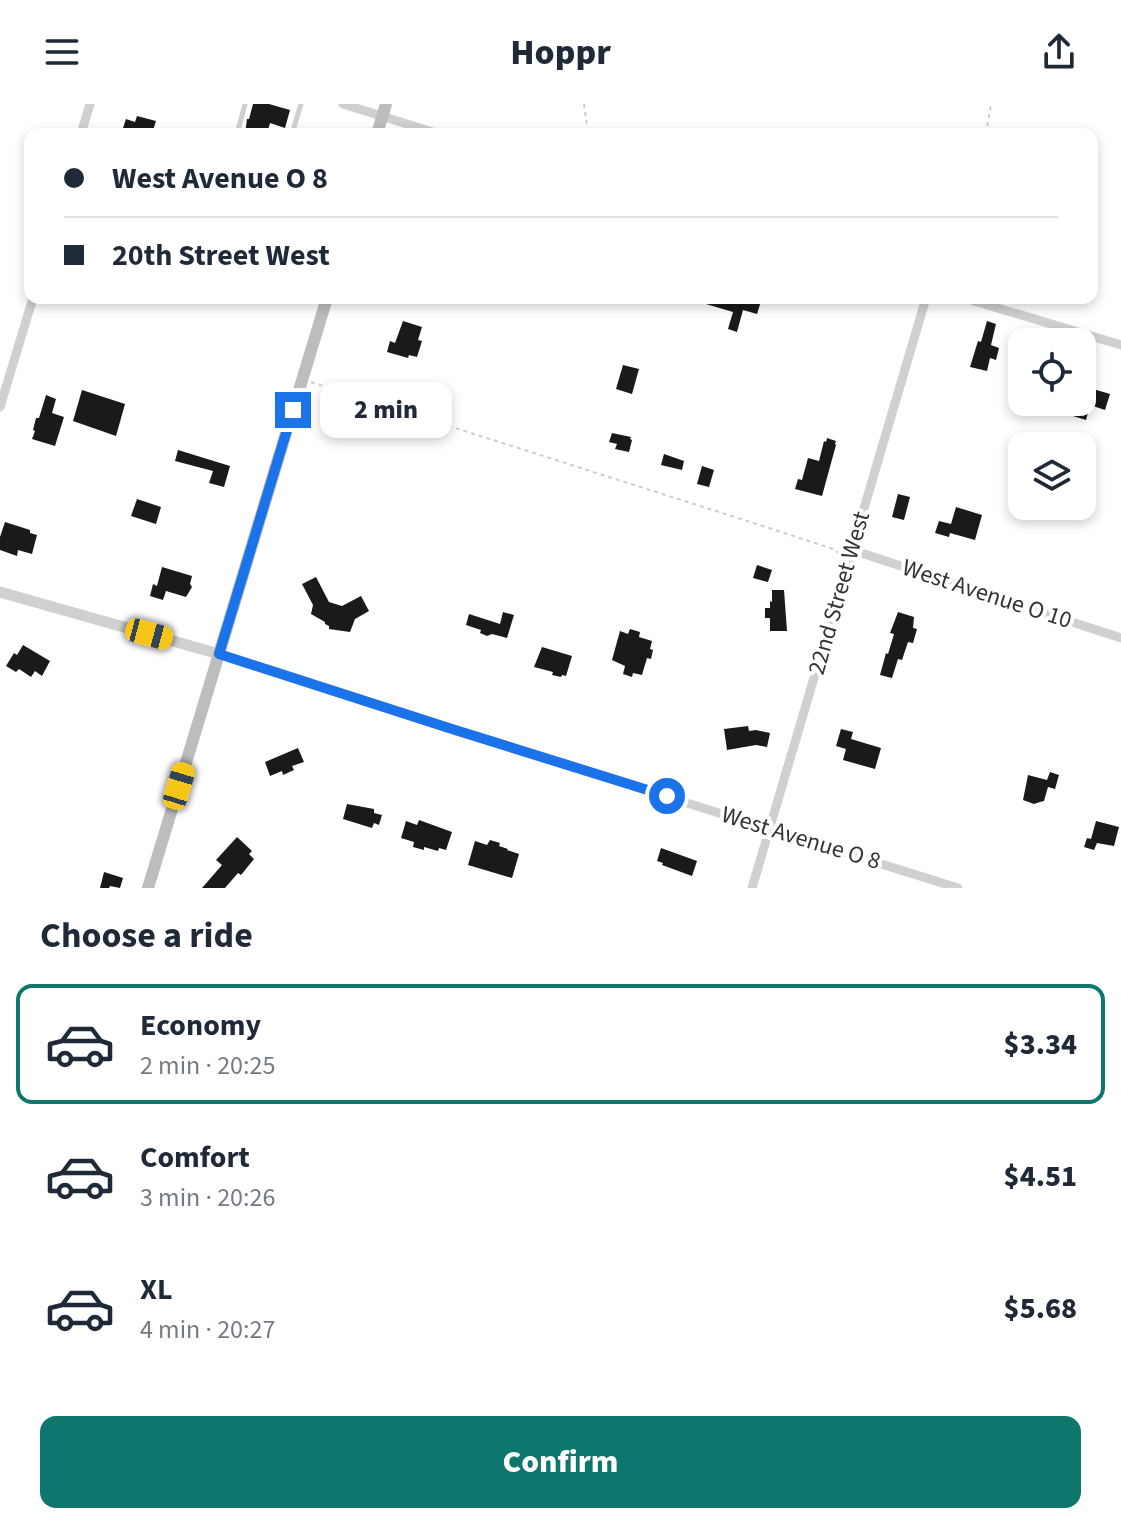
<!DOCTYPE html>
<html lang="en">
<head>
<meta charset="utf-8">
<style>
	:root { --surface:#fff; --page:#f2f2f3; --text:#1f2937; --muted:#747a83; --line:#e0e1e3; --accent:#0f766e }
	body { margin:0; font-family:"Source Sans 3",sans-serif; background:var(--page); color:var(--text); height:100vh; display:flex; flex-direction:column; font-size:30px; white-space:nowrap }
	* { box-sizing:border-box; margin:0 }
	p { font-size:26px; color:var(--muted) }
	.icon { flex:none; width:44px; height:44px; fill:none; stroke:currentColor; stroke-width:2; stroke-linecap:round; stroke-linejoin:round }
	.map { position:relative; height:784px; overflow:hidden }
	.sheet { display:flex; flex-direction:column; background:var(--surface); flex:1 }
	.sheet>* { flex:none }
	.top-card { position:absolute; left:24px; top:24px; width:1074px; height:176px; border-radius:16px; box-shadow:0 4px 12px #0003; display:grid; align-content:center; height:176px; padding:0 40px; background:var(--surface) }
	.buttons { position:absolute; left:1008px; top:224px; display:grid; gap:16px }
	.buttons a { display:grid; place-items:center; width:88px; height:88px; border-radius:16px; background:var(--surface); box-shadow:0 4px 12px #0003; font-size:40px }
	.end { position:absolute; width:36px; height:36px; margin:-18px; border:10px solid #1a73e8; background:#fff; box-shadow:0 0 0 4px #fff }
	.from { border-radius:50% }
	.bubble { position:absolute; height:56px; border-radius:16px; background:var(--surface); box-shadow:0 4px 12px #0003; font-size:26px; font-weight:800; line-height:56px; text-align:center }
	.car { position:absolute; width:24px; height:48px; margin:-24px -12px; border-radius:10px; box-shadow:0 0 6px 2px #0007; background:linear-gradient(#f5c518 24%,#345 0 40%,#f5c518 0 76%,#345 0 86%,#f5c518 0) }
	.top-card b { display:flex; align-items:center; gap:28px; height:76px; font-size:30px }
	.top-card b+b { border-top:2px solid var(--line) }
	.top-card i { width:20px; height:20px; background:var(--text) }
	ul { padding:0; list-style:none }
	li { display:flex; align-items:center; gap:24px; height:120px; margin:0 16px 12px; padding:0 24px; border:4px solid transparent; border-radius:16px }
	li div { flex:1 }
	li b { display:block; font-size:30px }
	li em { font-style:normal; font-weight:800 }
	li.on { border-color:var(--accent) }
	li>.icon { width:72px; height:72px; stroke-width:1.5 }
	h2 { padding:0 40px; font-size:36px; line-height:96px }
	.action { display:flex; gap:16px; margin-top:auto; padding:16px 40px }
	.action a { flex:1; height:92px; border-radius:16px; background:var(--accent); color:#fff; font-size:32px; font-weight:800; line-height:92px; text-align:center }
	header { display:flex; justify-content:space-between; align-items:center; height:104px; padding:0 40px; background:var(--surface); font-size:36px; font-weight:800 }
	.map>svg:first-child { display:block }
	.building { fill:#1a1a1a }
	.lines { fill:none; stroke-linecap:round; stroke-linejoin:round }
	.path { stroke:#cdcdcd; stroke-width:2; stroke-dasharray:4 4; stroke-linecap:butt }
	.service { stroke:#d0d0d0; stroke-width:5 }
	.minor { stroke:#d0d0d0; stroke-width:9 }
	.tertiary { stroke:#d0d0d0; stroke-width:11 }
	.secondary { stroke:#bdbdbd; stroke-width:12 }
	.route { stroke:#1a73e8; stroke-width:10 }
	.labels { text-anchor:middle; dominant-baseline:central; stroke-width:8; stroke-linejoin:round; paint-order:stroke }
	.street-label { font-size:24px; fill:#333; stroke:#fff }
</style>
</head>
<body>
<header><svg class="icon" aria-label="menu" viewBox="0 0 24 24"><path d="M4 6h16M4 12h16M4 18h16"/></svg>Hoppr<svg class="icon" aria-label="share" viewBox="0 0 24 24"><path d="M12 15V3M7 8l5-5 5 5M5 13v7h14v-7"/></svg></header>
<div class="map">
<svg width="1121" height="784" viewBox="0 0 1121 784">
	<rect width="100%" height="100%" fill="#fff"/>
	<g class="building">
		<path d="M253 0H269L290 6 285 24 270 19 267 30H245L247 15H249Z"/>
		<path d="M137 12 156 17 152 30H121L126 15 135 18Z"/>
		<path d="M708 194H762L757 210 743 206 737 228 728 225 733 208 706 200Z"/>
		<path d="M403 217 422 223 418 236 422 237 417 253 409 251 408 254 387 248 390 237 395 239Z"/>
		<path d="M987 217 996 220 991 241 999 244 996 256 990 254 987 267 970 263 978 237 981 238Z"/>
		<path d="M623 261 639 265 632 290 616 285Z"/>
		<path d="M1088 277 1095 279 1093 285 1110 290 1105 306 1090 301 1086 316 1073 312 1078 298H1082V282L1085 283Z"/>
		<path d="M82 286 125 300 116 332 73 317Z"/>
		<path d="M46 291 56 295 52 309 64 313 55 342 32 335 35 327 33 326 36 314H39Z"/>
		<path d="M612 329 631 333 630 335 632 336 629 348 615 345 617 340 609 338Z"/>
		<path d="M827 334 836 337 835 340 836 341 822 392 795 385 798 375 802 376 808 354 819 357 824 337 826 338Z"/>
		<path d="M178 346 230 362 224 383 209 379 213 367 175 357Z"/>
		<path d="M664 350 684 357 682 366 661 361Z"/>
		<path d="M702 362 714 366 709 383 697 380Z"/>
		<path d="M898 390 910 393 904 416 892 413Z"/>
		<path d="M137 395 161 403 156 420 131 412Z"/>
		<path d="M956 403 982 411 975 436 950 429 949 433 935 429 939 417 951 420Z"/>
		<path d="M5 418 30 426V429L37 431 32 450 18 446 17 452 0 446V433Z"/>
		<path d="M757 461 772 466 768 478 753 474Z"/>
		<path d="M162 463 192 472 190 480 192 483 186 493 166 487 163 496 150 492 153 480 157 482Z"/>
		<path d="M316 473 329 498 342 502 361 492 369 507 355 515 350 528 329 525V522L325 520V518L311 510 313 501 302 480Z"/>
		<path d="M772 486H784L787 527H770V514H765V504H770V497L772 498Z"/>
		<path d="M503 508 514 511 507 534 492 530 487 532 480 529 481 526 466 521 469 510 500 520Z"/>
		<path d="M898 508 914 513 913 524 917 525 913 539 908 538 902 556 898 555 892 574 880 571 886 549 888 550 894 530 890 529Z"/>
		<path d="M630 525 640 528 639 533 652 537 650 545 653 546 651 555 647 554 642 571 633 569 632 573 623 570 625 562 612 556 620 527 628 530Z"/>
		<path d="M23 541 50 557 42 572 35 567 31 573 19 565 16 568 6 562 14 549 17 551Z"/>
		<path d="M542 543 572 552 566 572 562 571 561 573 552 571 553 568 534 563Z"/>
		<path d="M748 622 749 627 756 626 770 629 767 643 756 641 727 646 724 625Z"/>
		<path d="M841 625 853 628 851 635 881 644 875 665 843 656 846 645 836 642Z"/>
		<path d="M298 644 304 658 292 662 294 666 283 671 282 667 270 672 265 658Z"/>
		<path d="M1050 668 1059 671 1055 685 1048 683 1044 697 1040 698 1034 700 1023 696 1028 671 1047 676Z"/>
		<path d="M347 700 374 705V709L382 711 379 721 374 719 372 724 343 715Z"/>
		<path d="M419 716 452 728 446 746 439 744 438 747 424 743V746L413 743 414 738 401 734 406 717 417 721Z"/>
		<path d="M1096 717 1119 723 1114 742 1097 739 1094 746 1084 743 1087 734 1091 735Z"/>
		<path d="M237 733 252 747 249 750 254 755 241 771 238 769 225 784H202L222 761 216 756Z"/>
		<path d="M490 736 500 739 499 742 508 745 507 746 519 750 512 774 468 761 475 737 487 741Z"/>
		<path d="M661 744 697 757 692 772 662 761 663 759 657 757Z"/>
		<path d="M104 768 123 774 120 784 110 782 109 784H100Z"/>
	</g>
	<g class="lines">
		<g class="path">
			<path d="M584 0 588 30"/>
			<path d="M986 30 991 0"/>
			<path d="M311 278 766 423 833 445 841 451"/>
		</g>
		<g class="service">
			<path d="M237 30 245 0"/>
			<path d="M292 30 301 0"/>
		</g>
		<g class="minor">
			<path d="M343 0 439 30"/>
			<path d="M81 30 90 0"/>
			<path d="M964 194 1121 241"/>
			<path d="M0 303 33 194"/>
			<path d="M852 446 1121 534"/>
			<path d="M219 550 432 619 958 784"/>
			<path d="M752 784 926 194"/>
		</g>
		<path class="tertiary" d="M0 488 219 550"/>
		<g class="secondary">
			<path d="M377 30 386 0"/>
			<path d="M148 784 327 194"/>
		</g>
	</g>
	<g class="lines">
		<path class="route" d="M293 306 219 550 452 625 667 692"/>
	</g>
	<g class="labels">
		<g class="street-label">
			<text transform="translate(839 489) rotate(-74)">22nd Street West</text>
			<text transform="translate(987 490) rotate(18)">West Avenue O 10</text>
			<text transform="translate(801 734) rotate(17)">West Avenue O 8</text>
		</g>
	</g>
</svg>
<div class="buttons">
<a><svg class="icon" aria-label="locate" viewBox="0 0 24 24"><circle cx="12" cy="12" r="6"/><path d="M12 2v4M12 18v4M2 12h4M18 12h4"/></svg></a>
<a><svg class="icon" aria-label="layers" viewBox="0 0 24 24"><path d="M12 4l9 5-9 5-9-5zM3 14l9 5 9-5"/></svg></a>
</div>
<i class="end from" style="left:667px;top:692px"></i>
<i class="end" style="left:293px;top:306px"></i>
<div class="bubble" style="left:320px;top:278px;width:132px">2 min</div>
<i class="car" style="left:149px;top:530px;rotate:105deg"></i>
<i class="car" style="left:179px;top:682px;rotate:17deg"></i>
<div class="top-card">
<b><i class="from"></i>West Avenue O 8</b>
<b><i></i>20th Street West</b>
</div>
</div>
<section class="sheet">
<h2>Choose a ride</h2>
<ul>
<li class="on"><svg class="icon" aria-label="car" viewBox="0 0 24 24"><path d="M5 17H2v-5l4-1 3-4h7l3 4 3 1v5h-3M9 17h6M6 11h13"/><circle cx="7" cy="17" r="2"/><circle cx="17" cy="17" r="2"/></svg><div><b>Economy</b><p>2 min · 20:25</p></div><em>$3.34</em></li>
<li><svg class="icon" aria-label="car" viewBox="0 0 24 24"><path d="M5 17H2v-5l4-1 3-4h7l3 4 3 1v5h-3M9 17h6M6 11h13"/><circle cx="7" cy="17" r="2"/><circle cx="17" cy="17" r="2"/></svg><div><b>Comfort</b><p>3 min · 20:26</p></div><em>$4.51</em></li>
<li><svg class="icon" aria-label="car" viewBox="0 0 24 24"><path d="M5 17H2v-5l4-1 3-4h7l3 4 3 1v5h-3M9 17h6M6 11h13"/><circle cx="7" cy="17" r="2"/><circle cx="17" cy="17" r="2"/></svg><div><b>XL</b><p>4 min · 20:27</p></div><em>$5.68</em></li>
</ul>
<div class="action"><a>Confirm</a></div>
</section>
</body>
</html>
